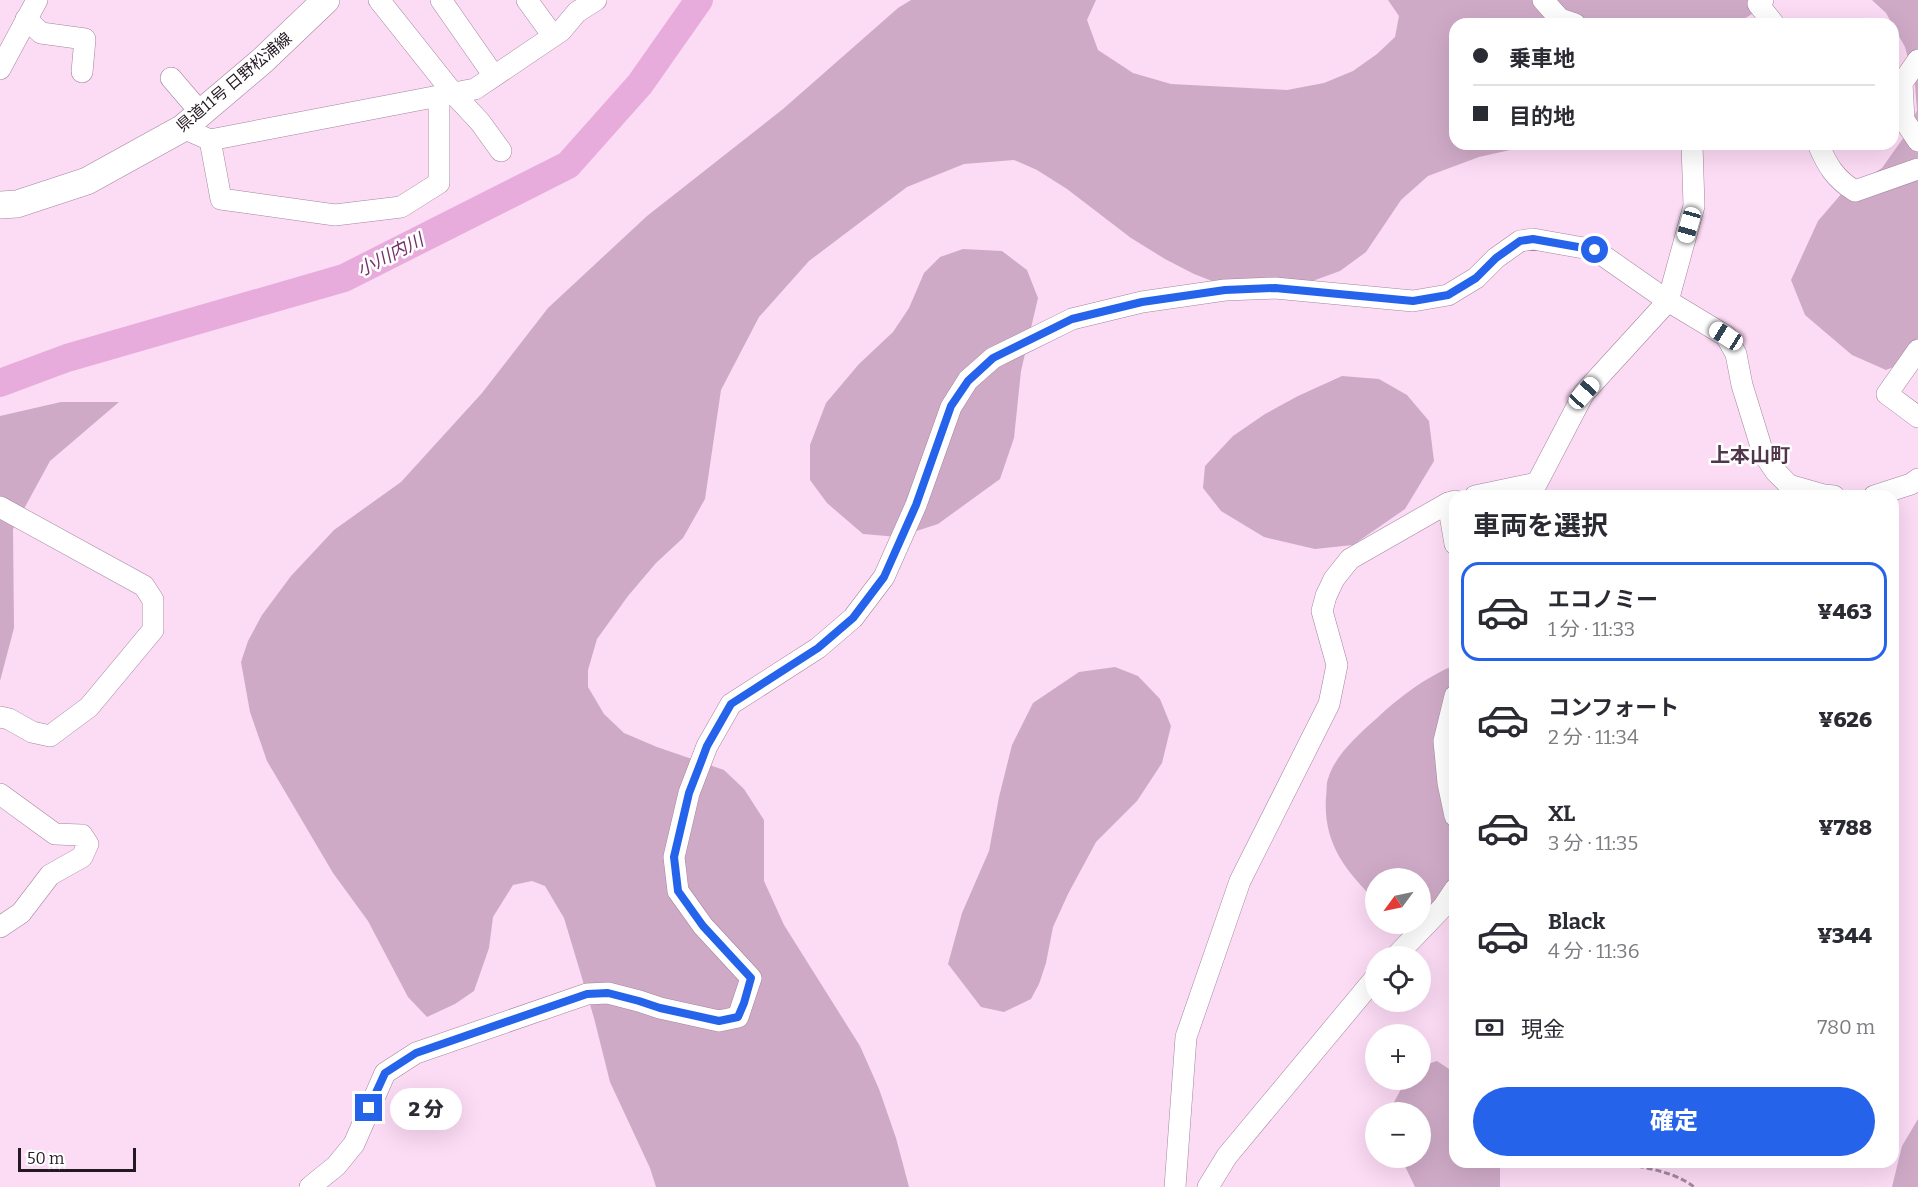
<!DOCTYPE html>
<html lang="ja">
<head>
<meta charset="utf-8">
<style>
	:root { --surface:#fff; --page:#f2f2f3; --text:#2b2b33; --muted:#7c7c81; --line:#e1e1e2; --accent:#2563eb }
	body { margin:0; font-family:Bitter,"Noto Sans JP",serif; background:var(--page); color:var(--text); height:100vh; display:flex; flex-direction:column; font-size:22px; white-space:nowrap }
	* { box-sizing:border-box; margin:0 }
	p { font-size:20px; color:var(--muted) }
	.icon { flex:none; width:33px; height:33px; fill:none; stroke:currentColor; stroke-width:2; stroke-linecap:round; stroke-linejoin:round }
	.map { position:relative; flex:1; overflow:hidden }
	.panel { position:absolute; left:1449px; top:490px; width:450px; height:678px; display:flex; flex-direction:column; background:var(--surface); border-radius:18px; box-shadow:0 6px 24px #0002 }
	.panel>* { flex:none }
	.guide { position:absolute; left:1449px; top:18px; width:450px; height:132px; border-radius:18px; box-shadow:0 6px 24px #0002; display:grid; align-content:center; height:132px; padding:0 24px; background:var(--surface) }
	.needle { width:39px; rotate:237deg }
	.fabs { position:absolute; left:1365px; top:868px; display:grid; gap:12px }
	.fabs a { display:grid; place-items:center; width:66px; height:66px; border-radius:50%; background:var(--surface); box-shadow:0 6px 24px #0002; font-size:30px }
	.scale { position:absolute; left:18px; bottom:15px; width:118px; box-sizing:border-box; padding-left:6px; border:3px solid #241922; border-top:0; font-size:16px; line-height:21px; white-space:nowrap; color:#241922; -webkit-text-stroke:4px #fff; paint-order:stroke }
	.end { position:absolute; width:27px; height:27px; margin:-14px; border:8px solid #2563eb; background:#fff; box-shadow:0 0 0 3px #fff }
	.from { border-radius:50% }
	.bubble { position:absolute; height:42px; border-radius:21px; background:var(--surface); box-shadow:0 6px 24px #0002; font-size:20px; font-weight:800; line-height:42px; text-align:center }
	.car { position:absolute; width:18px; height:36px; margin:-18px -9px; border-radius:8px; box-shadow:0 0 4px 2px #0007; background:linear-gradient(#fff 24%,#345 0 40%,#fff 0 76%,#345 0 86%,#fff 0) }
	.guide b { display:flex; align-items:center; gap:21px; height:57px; font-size:22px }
	.guide b+b { border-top:2px solid var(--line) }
	.guide i { width:15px; height:15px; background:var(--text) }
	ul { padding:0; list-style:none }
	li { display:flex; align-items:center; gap:18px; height:99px; margin:0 12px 9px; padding:0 12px; border:3px solid transparent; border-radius:18px }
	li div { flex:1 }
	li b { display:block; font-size:22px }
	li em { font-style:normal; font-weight:800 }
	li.selected { border-color:var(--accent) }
	li>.icon { width:54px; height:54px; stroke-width:1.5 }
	h2 { padding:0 24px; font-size:27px; line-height:72px }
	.pay { display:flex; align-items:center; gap:15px; height:66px; padding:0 24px; font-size:22px }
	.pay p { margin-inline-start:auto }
	.action { display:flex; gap:12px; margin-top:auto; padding:12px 24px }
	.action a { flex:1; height:69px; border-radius:36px; background:var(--accent); color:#fff; font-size:24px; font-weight:800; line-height:69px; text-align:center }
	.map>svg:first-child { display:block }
	.green { fill:#cfaac7 }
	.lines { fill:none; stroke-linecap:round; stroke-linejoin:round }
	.river { stroke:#e7acdc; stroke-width:28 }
	.minor-casing { stroke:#a3859d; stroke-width:22 }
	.major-casing { stroke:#a3859d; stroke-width:28 }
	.path { stroke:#a1899c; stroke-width:3; stroke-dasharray:6 3; stroke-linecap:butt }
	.minor { stroke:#fff; stroke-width:21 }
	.major { stroke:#fff; stroke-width:27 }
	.route { stroke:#2563eb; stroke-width:8 }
	.labels { text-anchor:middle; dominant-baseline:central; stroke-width:5; stroke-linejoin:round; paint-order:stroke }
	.street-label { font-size:16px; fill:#241922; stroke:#fff }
	.water-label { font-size:18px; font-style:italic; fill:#742f6a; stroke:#fff }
	.quarter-label { font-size:20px; font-weight:bold; fill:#50364b; stroke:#fff }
</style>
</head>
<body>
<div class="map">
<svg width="1918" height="1187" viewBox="0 0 1918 1187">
	<rect width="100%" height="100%" fill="#fcdbf5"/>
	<g class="green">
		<path d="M911 0H1096L1087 20 1098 50 1133 73 1171 84 1287 90 1324 83 1353 71 1377 54 1395 37 1399 16 1388 0H1774L1736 24H1455V144H1548L1519 148 1479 157 1428 176 1401 200 1366 252 1340 271 1307 283 1225 286 1194 274 1165 259 1131 238 1067 189 1037 170 1014 160 964 164 907 187 809 261 759 317 721 390 705 499 683 538 656 563 628 596 597 639 588 670V687L604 714 624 733 657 747 724 770 744 789 764 820V881L784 925 860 1046 879 1089 896 1138 909 1187H656L650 1168 610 1082 594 1018 564 918 545 886 532 881 513 885 493 917 489 948 474 991 455 1004 427 1017 408 997 368 921 333 873 267 761 250 712 241 662 248 641 262 615 291 576 334 530 401 482 482 393 548 308 647 216 783 109 898 8Z"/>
		<path d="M1872 0H1918V357L1886 370 1852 355 1805 315 1791 280 1818 221 1842 193 1882 168 1909 130 1917 110 1915 86 1905 47 1886 13Z"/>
		<path d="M963 249 1002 251 1027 270 1038 298 1021 371 1014 438 1000 479 938 524 898 537 863 534 827 503 810 480V445L826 403 859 364 893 332 909 308 924 273 940 257Z"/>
		<path d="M1342 376 1379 379 1407 395 1429 421 1434 461 1405 509 1353 545 1315 549 1264 537 1221 511 1203 488 1205 466 1233 436 1265 414 1298 396Z"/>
		<path d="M61 402H119L50 461 13 529 14 628 0 681V416Z"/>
		<path d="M1455 665V893L1437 906 1421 908 1420 879H1376L1375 900C1345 870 1323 843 1326 797 1327 792 1326 784 1328 779 1335 755 1358 735 1376 719 1399 697 1426 677 1455 665Z"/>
		<path d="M1115 667 1138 676 1160 699 1171 726 1162 763 1137 801 1096 842 1068 894 1053 927 1046 963 1039 984 1031 999 1004 1012 981 1007 948 964 962 913 989 851 999 797 1012 745 1033 703 1079 672Z"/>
		<path d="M1437 1061 1455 1073V1162L1500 1163V1187H1415L1401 1158H1420V1113H1393V1104L1406 1080H1420L1421 1066Z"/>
		<path d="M1918 1119V1187H1892L1902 1146Z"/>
	</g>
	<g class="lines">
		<path class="river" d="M0 383 67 358 344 278 568 165 640 84 699 0"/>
		<g class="minor-casing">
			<g id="minor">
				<path d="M379 0 453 93 480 122 501 151"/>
				<path d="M441 0 494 76"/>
				<path d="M527 0 553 36"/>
				<path d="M1543 0 1560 19 1575 24"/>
				<path d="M1763 0 1758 4 1774 24"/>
				<path d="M26 19 41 33 85 39 82 72"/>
				<path d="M1918 60 1902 83 1904 120 1918 141"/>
				<path d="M0 69 37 0"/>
				<path d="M171 78 201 113"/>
				<path d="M183 128 210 140 475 89 561 31 577 12 596 0"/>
				<path d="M210 140 221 199 335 215 401 207 439 183V96"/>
				<path d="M1818 144C1827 165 1835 179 1855 191L1918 169"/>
				<path d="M1918 350 1887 394 1918 417"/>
				<path d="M1475 496 1537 483 1584 393 1668 301 1694 206 1692 144"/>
				<path d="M1874 496 1911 484 1918 479"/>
				<path d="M1448 503 1455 544"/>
				<path d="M0 507 144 586 153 600V630L89 707 50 736 32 732 9 719 0 717"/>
				<path d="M1455 696 1444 741 1448 783 1455 816"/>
				<path d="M0 794 55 834 82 835 88 844 82 857 50 875 21 913 0 927"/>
				<path d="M1395 957 1443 907 1455 889"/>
				<path d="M310 1187 336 1166 354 1144 385 1073 416 1053 587 994 608 993 639 1001 660 1008 719 1021 738 1017 751 978 703 926 678 891 674 857 689 793 707 746 731 704 818 648 853 618 884 577 916 505 951 407 968 380 993 358 1072 319 1142 302 1225 290 1275 288 1413 301 1448 295 1476 278 1496 258 1520 241 1533 239 1595 250 1668 301 1726 336 1736 354 1742 385 1763 453 1776 472 1789 485 1824 495 1834 496"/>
				<path d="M1175 1187 1186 1037 1240 881 1329 704 1337 665 1322 611 1326 596 1334 579 1350 559 1448 503 1455 501"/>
				<path d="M1208 1187 1227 1156 1376 977"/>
			</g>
		</g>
		<g class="major-casing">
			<path id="major" d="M0 205 17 204 87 181 183 128 262 61 326 0"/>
		</g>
		<g class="path">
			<path d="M1547 1162 1557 1166 1585 1162"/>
			<path d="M1593 1162C1622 1163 1671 1168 1694 1187"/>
		</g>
		<use href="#minor" class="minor"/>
		<use href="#major" class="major"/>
	</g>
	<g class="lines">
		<path class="route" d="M369 1108 385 1073 416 1053 587 994 608 993 639 1001 660 1008 719 1021 738 1017 744 1003 751 978 703 926 678 891 674 857 689 793 701 762 707 746 731 704 818 648 853 618 884 577 916 505 951 406 968 381 993 358 1072 319 1142 302 1225 290 1275 288 1413 301 1448 295 1476 278 1496 258 1520 241 1533 239 1595 250"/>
	</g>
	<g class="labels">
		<g class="street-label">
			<text transform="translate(234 82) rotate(-40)">県道11号 日野松浦線</text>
		</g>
		<g class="water-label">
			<text transform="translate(390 255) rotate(-27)">小川内川</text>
		</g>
		<g class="quarter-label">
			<text x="1750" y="455">上本山町</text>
		</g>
	</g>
</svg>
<div class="fabs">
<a><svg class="needle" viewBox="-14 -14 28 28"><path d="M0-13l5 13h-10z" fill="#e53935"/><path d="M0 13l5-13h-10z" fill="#7c7c81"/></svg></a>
<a><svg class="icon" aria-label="locate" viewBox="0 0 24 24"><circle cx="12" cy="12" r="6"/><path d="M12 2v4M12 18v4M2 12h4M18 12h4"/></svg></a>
<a>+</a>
<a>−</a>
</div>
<div class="scale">50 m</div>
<i class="end from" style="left:1595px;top:250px"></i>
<i class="end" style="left:369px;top:1108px"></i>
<div class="bubble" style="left:390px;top:1088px;width:72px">2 分</div>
<i class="car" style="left:1689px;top:225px;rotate:196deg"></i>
<i class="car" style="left:1726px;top:336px;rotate:302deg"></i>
<i class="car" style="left:1584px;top:393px;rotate:42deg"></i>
<div class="guide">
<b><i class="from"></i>乗車地</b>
<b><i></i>目的地</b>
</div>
<section class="panel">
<h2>車両を選択</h2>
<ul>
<li class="selected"><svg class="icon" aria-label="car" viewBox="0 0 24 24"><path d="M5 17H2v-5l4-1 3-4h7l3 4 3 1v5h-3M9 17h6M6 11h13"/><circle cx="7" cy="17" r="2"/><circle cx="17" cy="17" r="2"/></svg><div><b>エコノミー</b><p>1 分 · 11:33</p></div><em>¥463</em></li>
<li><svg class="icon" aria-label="car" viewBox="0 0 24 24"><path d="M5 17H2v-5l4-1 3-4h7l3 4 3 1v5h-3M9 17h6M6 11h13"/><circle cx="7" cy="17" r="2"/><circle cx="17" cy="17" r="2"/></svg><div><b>コンフォート</b><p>2 分 · 11:34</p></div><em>¥626</em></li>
<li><svg class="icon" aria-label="car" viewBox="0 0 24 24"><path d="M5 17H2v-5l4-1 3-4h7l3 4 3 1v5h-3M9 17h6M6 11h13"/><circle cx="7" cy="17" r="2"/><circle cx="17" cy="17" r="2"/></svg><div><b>XL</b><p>3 分 · 11:35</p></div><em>¥788</em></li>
<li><svg class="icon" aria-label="car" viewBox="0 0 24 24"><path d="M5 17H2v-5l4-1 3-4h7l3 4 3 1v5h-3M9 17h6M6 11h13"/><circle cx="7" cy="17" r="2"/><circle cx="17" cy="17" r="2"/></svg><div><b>Black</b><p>4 分 · 11:36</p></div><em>¥344</em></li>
</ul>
<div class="pay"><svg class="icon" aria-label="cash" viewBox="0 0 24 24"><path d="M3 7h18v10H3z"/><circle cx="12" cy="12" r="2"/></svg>現金<p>780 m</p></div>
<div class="action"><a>確定</a></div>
</section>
</div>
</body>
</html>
